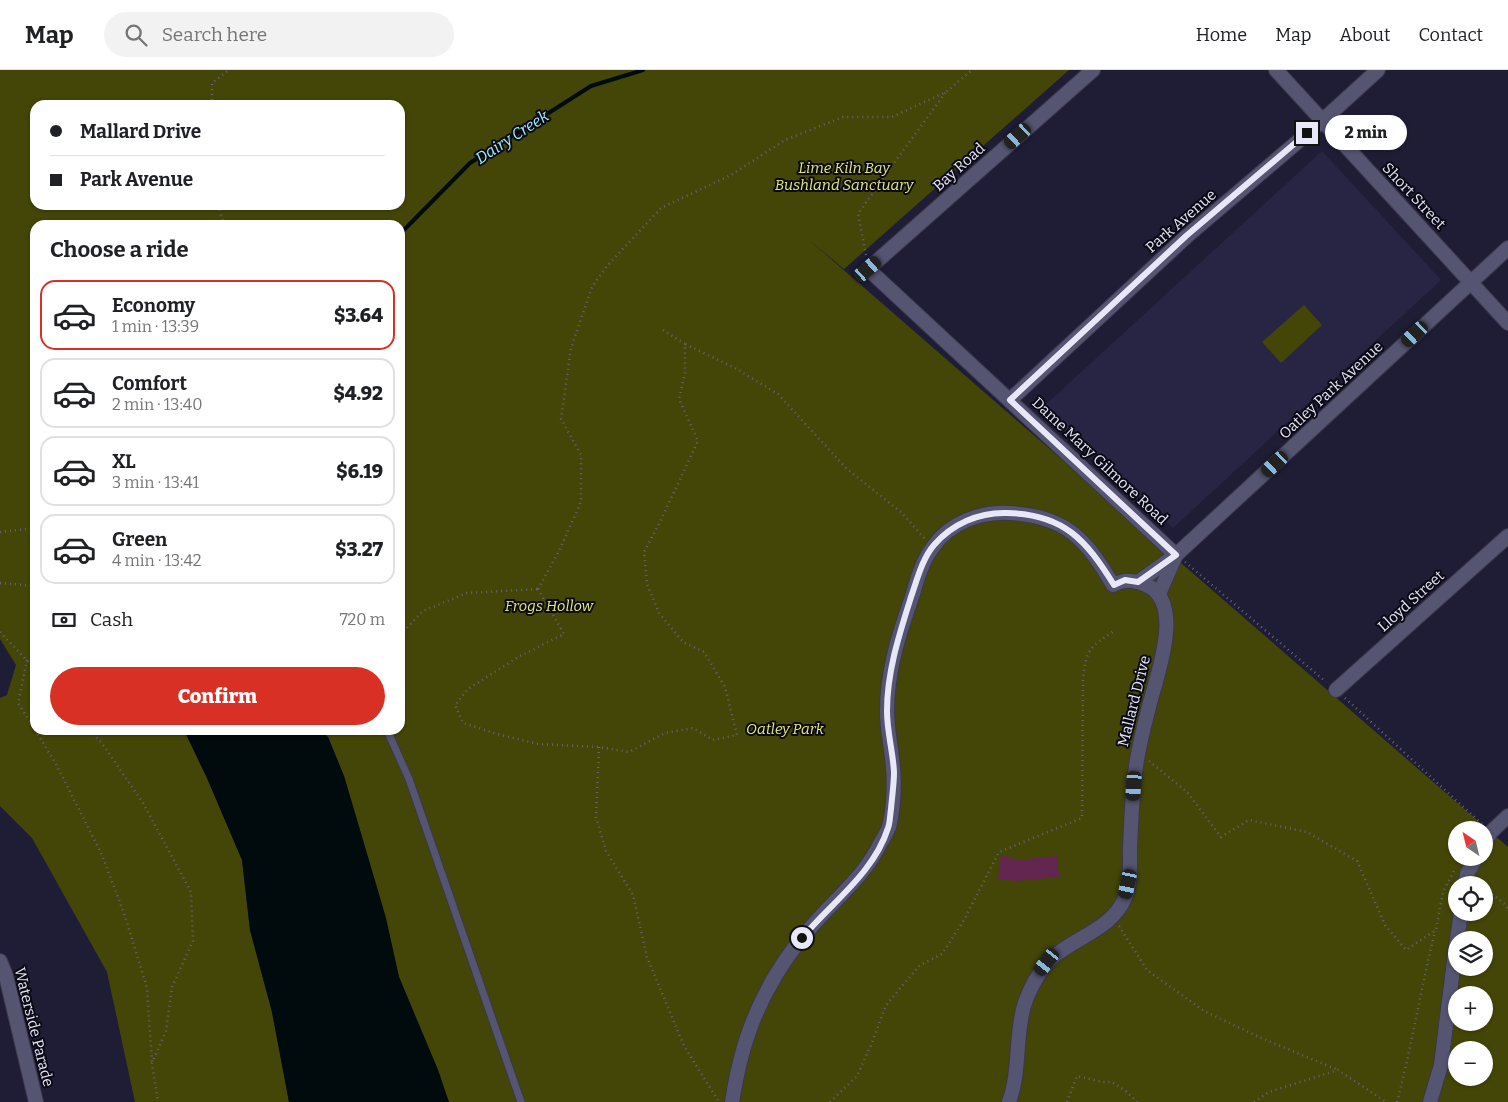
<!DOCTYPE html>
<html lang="en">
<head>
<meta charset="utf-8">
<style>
	:root { --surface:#fff; --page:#f2f2f2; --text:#202124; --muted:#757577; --line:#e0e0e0; --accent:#d93025 }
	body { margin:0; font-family:Bitter,serif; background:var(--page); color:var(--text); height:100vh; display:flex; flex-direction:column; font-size:19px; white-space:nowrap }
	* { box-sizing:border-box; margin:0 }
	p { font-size:16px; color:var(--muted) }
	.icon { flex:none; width:28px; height:28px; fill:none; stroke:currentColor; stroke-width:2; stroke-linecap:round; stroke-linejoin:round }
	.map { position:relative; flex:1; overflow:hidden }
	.drawer { position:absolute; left:30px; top:150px; width:375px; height:515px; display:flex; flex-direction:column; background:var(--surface); border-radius:15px; box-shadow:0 1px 4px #0004 }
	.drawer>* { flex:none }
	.hud { position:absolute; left:30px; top:30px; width:375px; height:110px; border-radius:15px; box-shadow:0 1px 4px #0004; display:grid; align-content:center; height:110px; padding:0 20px; background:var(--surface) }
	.needle { width:32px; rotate:325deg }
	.tools { position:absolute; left:1448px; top:751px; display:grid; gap:10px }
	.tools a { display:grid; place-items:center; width:45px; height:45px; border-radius:50%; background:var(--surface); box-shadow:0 1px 4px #0004; font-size:25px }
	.end { position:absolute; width:22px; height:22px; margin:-11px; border:6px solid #e8e7f9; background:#111; box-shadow:0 0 0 2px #111 }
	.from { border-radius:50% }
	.bubble { position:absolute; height:35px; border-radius:18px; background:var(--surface); box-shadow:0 1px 4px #0004; font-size:16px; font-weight:800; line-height:35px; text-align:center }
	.car { position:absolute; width:15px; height:30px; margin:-15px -8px; border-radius:6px; box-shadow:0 0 4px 1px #0007; background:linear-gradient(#222 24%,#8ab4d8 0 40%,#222 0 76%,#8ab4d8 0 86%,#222 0) }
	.hud b { display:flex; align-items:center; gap:18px; height:48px; font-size:19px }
	.hud b+b { border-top:1px solid var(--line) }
	.hud i { width:12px; height:12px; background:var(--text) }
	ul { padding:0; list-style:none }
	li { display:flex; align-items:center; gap:15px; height:70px; margin:0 10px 8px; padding:0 10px; border:2px solid var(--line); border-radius:15px }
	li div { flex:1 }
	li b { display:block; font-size:19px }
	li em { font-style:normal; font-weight:800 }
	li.active { border-color:var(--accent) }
	li>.icon { width:45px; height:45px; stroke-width:1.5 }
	h2 { padding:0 20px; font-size:22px; line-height:60px }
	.pay { display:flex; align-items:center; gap:12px; height:55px; padding:0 20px; font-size:19px }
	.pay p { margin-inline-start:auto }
	.button { display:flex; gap:10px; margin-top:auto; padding:10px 20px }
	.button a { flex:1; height:58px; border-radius:30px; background:var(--accent); color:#fff; font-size:20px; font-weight:800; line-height:58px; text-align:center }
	header { display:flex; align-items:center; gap:30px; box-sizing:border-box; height:70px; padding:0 25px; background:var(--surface); border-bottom:1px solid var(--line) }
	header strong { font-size:24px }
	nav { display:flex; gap:28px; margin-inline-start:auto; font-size:18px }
	.search { width:350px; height:45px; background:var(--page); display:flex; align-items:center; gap:12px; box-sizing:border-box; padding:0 18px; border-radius:28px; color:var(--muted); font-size:19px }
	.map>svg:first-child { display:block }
	.built { fill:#282544 }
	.green { fill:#444608; fill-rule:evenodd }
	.water { fill:#010b0d }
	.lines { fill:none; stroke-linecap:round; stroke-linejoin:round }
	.stream { stroke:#010b0d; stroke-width:4 }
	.building { fill:#63264f }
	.service-casing { stroke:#3b384d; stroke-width:9 }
	.minor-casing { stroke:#3b384d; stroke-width:16 }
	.path { stroke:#646379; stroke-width:2.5; stroke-dasharray:1 4; stroke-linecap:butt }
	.service { stroke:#555471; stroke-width:7 }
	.minor { stroke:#555471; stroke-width:14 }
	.route { stroke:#e8e7f9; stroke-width:6 }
	.labels { text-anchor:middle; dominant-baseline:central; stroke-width:4; stroke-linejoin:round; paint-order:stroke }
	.street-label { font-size:15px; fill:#e8e7f9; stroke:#0a0914 }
	.park-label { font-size:15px; font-style:italic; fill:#e3e97c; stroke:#0a0914 }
	.water-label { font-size:16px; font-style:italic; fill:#9ff0fb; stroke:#0a0914 }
</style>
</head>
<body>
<header>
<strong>Map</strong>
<div class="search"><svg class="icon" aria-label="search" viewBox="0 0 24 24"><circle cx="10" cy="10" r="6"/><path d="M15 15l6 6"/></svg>Search here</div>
<nav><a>Home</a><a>Map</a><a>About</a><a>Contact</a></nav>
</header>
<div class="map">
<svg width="1508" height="1032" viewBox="0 0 1508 1032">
	<rect width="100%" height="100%" fill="#1f1d36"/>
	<path class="built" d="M1322 81 1441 210 1173 458 1042 338Z"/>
	<g class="green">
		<path d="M0 0H1069L844 199 808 169 1508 777V1032H448L438 1000 399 907 382 835 344 706 328 667 320 660H400V155H35V660H184L207 708 242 790 250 860 272 942 289 1032H135L107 902 32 768 0 736V628L7 625 16 595 0 569ZM35 35H400V135H35ZM1456 760H1484V788H1456ZM1456 815H1484V842H1456ZM1456 870H1484V898H1456ZM1456 925H1484V952H1456ZM1456 980H1484V1008H1456Z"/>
		<path d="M1304 235 1322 255 1281 293 1262 272Z"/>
	</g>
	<path class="water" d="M184 660H320L328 667 344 706 386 848 399 907 438 1000 449 1032H289L272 942 250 860 242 790 207 708Z"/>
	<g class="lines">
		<path class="stream" d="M400 164 470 93 591 16 643 0"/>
	</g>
	<path class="building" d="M1001 785 1018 790 1057 786 1059 807 1016 811 998 809Z"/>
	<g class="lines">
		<g class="service-casing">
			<path id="service" d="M387 660 409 709 521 1032"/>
		</g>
		<g class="minor-casing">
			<g id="minor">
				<path d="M1093 0 868 199 1176 485"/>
				<path d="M1276 0 1508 253"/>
				<path d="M1010 330 1187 166 1322 51 1378 0"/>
				<path d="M1138 512 1176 485 1508 178"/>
				<path d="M1159 524 1176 485"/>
				<path d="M1336 620 1508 466"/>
				<path d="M1484 774 1491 762 1508 746"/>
				<path d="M1465 815 1467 804 1476 788"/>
				<path d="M1457 870 1461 842"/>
				<path d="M0 891 6 906 36 1032"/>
				<path d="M732 1032C736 1007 741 983 750 959 763 922 786 885 812 856 836 828 865 806 881 772 884 768 887 762 889 757 893 742 895 715 893 699 892 680 887 660 887 641 887 601 899 564 912 527 917 510 922 491 933 477 949 453 981 441 1010 443 1066 446 1086 469 1113 515 1125 509 1134 510 1146 515 1186 532 1156 607 1149 637 1144 656 1139 676 1136 696 1132 724 1131 752 1130 779 1130 795 1131 813 1125 828 1110 864 1062 869 1041 901 1031 916 1023 933 1021 950 1016 977 1019 1005 1009 1032"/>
				<path d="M1430 1032 1441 995 1456 875"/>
			</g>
		</g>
		<g class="path">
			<path d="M212 35V13L229 0"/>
			<path d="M218 135 224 155"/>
			<path d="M866 185 858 144 883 108 946 22"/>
			<path d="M663 260 685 274"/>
			<path d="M0 462 35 458"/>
			<path d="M1185 492 1326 612"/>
			<path d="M0 513 35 516"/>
			<path d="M538 519 564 564 520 586 468 619 455 635 463 653 497 664 538 674 599 677 629 682 665 663 693 658 713 670 737 665 725 617 704 582 683 572 659 543 647 514 644 482 659 454 698 371 679 329 685 303V274L735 298 778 324 846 398 902 443 925 469"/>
			<path d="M538 519 559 481 581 432V385L561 349 571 278 592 217 607 196 661 138 731 105 785 70 843 47H892L946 22 972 0"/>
			<path d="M0 562 35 599"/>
			<path d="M400 565 423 541 467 523 538 519"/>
			<path d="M27 590 18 633 35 660"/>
			<path d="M1345 628 1483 755"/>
			<path d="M35 660 56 694 102 785 125 846 147 918 152 992"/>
			<path d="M90 660 104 676 143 733 191 822 193 871 172 917 166 961 152 993 158 1032"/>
			<path d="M599 677 596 747 606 781 633 825 647 887 684 976 719 1032"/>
			<path d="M1149 691 1187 722 1221 767 1249 750 1307 762 1357 791 1385 855 1406 880 1436 860 1443 822 1454 801"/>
			<path d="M1484 818 1505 834 1508 840"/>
			<path d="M1119 856 1147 900 1204 941 1259 967 1338 1000"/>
			<path d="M830 1032 857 1006 872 973 886 935 920 895 942 884 964 850 999 782 1082 748 1083 610C1086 579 1089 578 1114 561"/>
			<path d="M1067 1032 1077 1006 1103 1012H1112L1127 1022 1137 1032"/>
			<path d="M1254 1032 1269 1022 1338 1000 1386 1032"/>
			<path d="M1397 1032C1412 975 1421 918 1435 861"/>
		</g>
		<use href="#service" class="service"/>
		<use href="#minor" class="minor"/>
	</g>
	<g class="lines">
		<path class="route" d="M802 868C831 833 874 803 888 758 890 753 890 745 891 739 892 727 894 714 894 702 893 682 887 662 887 641 887 602 899 565 911 527 917 510 922 489 934 475 952 454 979 442 1007 443 1064 444 1086 470 1114 515L1125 510 1138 512 1176 485 1010 330 1186 166 1307 63"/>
	</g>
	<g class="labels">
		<g class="street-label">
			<text transform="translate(959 97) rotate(-42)">Bay Road</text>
			<text transform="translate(1414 126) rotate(47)">Short Street</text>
			<text transform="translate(1181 151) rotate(-41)">Park Avenue</text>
			<text transform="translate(1331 320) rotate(-43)">Oatley Park Avenue</text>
			<text transform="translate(1100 391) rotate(43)">Dame Mary Gilmore Road</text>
			<text transform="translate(1411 531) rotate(-42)">Lloyd Street</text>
			<text transform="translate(1134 631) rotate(-76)">Mallard Drive</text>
			<text transform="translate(34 957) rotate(76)">Waterside Parade</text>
		</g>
		<g class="park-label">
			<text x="844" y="98">Lime Kiln Bay<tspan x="844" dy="17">Bushland Sanctuary</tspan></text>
			<text x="549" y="536">Frogs Hollow</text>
			<text x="785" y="659">Oatley Park</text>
		</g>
		<g class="water-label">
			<text transform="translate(512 67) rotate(-33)">Dairy Creek</text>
		</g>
	</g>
</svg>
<div class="tools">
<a><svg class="needle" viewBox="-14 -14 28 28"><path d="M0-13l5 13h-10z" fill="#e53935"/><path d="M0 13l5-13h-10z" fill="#757577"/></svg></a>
<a><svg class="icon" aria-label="locate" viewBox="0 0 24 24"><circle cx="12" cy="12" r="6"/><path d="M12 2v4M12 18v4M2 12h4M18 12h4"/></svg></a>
<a><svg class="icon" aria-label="layers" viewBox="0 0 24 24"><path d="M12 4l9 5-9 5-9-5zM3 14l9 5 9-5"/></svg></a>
<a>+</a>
<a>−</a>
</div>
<i class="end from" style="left:802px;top:868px"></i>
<i class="end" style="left:1307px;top:63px"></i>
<div class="bubble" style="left:1325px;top:45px;width:82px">2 min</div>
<i class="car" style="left:1018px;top:66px;rotate:228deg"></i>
<i class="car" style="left:868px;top:199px;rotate:49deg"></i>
<i class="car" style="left:1415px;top:264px;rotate:227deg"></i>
<i class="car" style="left:1275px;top:394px;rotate:227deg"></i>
<i class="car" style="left:1134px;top:716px;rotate:184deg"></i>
<i class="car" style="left:1128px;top:814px;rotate:192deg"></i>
<i class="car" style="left:1047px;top:892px;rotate:218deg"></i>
<div class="hud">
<b><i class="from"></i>Mallard Drive</b>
<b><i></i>Park Avenue</b>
</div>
<section class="drawer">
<h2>Choose a ride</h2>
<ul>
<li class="active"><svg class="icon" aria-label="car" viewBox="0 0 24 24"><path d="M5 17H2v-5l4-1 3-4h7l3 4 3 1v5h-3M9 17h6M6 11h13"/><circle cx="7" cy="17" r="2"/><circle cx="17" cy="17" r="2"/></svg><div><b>Economy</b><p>1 min · 13:39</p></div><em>$3.64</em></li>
<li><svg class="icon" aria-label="car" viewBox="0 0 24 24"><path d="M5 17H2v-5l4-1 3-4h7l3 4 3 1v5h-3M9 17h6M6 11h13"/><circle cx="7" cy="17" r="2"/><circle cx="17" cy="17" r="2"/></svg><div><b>Comfort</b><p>2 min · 13:40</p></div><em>$4.92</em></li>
<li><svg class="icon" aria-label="car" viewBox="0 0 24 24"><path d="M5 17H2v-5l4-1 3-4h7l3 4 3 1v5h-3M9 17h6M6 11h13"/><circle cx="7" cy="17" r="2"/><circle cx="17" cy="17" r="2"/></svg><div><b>XL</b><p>3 min · 13:41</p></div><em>$6.19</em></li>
<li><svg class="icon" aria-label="car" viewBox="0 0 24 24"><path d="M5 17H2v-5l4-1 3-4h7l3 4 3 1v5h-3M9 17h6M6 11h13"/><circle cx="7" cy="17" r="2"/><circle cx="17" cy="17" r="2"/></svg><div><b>Green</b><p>4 min · 13:42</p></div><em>$3.27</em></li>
</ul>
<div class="pay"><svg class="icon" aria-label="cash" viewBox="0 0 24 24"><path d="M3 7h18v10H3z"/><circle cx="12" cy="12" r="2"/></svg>Cash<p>720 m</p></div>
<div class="button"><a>Confirm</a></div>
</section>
</div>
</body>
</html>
